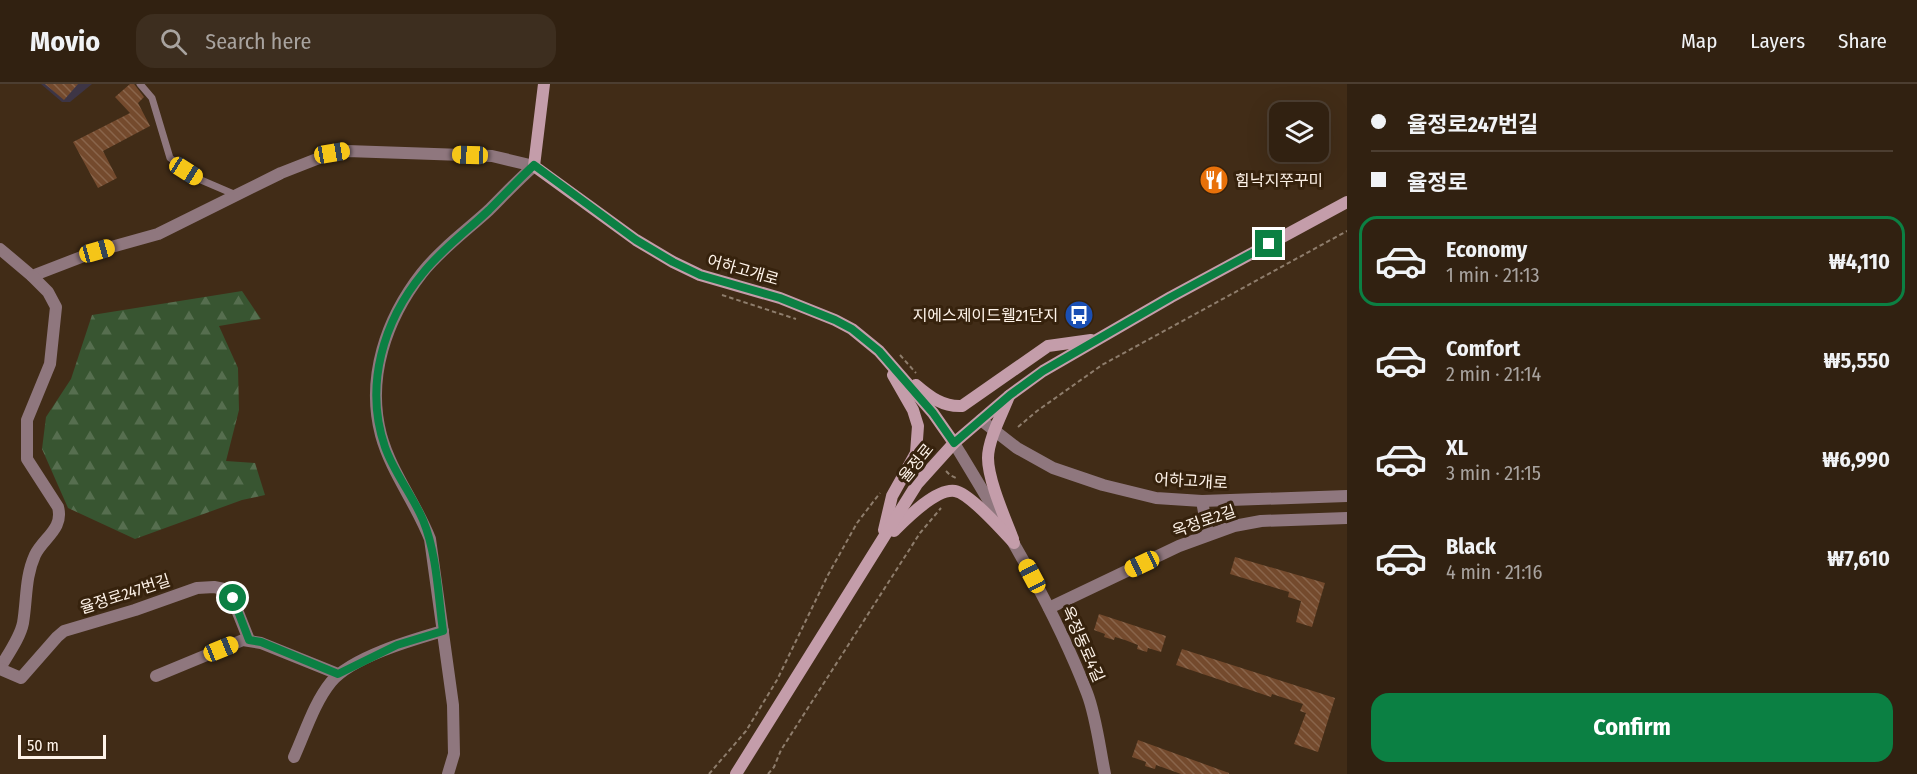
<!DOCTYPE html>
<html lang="en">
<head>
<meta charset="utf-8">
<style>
	:root { --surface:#312111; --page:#3d2e1f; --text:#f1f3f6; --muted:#a8a39f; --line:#4c3e31; --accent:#0b8043 }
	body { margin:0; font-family:"Fira Sans Condensed","Noto Sans KR",sans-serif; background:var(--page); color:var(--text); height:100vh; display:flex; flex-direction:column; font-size:22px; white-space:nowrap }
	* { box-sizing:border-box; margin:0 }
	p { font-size:20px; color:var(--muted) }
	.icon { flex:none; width:33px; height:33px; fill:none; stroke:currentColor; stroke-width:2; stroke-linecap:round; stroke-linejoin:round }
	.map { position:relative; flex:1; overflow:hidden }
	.sheet { display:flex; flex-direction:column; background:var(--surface); width:570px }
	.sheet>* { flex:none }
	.guide { display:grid; align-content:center; height:132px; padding:0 24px; background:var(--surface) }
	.fabs { position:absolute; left:1269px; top:18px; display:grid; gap:12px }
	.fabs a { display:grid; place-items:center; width:60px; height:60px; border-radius:12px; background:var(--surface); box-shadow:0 6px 24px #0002,0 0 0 2px var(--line); font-size:30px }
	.scale { position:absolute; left:18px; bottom:15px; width:88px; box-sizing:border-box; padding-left:6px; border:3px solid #fef3e9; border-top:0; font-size:16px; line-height:21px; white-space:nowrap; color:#fef3e9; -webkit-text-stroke:4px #36220d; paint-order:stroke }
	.end { position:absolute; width:27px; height:27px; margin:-14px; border:8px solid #0b8043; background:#fff; box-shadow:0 0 0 3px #fff }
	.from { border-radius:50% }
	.car { position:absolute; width:18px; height:36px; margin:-18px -9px; border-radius:8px; box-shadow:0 0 4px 2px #0007; background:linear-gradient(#f5c518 24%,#345 0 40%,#f5c518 0 76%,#345 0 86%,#f5c518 0) }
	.guide b { display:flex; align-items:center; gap:21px; height:57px; font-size:22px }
	.guide b+b { border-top:2px solid var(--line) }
	.guide i { width:15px; height:15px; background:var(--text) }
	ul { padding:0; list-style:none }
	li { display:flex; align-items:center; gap:18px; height:90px; margin:0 12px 9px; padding:0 12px; border:3px solid transparent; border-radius:18px }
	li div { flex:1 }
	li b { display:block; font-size:22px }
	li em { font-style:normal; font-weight:700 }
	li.active { border-color:var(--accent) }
	li>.icon { width:54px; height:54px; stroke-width:1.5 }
	.button { display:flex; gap:12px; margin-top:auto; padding:12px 24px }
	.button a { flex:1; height:69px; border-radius:18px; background:var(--accent); color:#fff; font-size:24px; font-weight:700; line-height:69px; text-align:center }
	header { display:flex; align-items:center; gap:36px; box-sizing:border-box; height:84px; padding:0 30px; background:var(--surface); border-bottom:2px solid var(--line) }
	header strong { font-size:28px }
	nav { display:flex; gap:33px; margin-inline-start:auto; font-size:21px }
	.search { width:420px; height:54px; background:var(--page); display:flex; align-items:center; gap:15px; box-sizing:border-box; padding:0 21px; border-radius:18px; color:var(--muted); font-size:22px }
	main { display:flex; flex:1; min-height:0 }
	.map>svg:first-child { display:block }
	.industrial { fill:#3d3545 }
	.forest { fill:url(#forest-firs) }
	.building { fill:url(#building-back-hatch) }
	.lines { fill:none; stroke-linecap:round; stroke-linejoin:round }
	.path { stroke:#8e7d6c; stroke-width:2; stroke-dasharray:4.5 3; stroke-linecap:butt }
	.lane { stroke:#8f777e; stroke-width:7 }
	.street { stroke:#8f777e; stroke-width:12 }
	.secondary { stroke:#c49daa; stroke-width:12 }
	.route { stroke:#0b8043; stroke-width:8 }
	.labels { text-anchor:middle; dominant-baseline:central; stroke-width:6; stroke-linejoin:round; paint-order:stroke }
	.poi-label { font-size:16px; fill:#fef3e9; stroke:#36220d; text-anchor:start }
	.street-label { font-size:16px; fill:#fef3e9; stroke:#36220d }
</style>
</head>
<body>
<header>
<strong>Movio</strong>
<div class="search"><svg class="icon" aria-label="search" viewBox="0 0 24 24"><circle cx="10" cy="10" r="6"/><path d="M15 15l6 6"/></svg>Search here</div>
<nav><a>Map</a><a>Layers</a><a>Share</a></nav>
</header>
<main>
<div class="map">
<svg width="1347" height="690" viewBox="0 0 1347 690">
	<defs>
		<pattern id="forest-firs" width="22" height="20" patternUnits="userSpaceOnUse" patternTransform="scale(1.5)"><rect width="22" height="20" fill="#385531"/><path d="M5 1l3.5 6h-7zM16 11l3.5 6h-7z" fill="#566e4f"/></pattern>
		<pattern id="building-back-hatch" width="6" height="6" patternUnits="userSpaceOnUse" patternTransform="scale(1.5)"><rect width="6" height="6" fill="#744a2d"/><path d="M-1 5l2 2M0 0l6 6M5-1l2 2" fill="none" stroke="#89654b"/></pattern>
	</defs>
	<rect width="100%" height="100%" fill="#412c17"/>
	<path class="industrial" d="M41 0H92L70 18H62Z"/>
	<path class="forest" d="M242 207 261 235 219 242 238 284 239 326 226 377 255 379 265 411 242 416 135 455 68 424 42 365 46 333 71 295 92 231Z"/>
	<g class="building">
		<path d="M45 0H78L64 16Z"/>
		<path d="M130 0H134L144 13 138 19 150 42 103 67 117 94 98 104 73 58 130 29 115 13Z"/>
		<path d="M1235 473 1325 499 1312 543 1296 538 1301 517 1288 513 1289 508 1230 490Z"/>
		<path d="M1099 530 1166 552 1161 568 1148 564 1147 568 1137 565 1138 561 1125 556 1115 553 1114 556 1104 553 1105 550 1094 546Z"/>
		<path d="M1182 565 1335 614 1318 668 1294 660 1306 629 1300 627 1303 620 1272 610 1271 613 1176 581Z"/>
		<path d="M1138 656 1229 689V690H1181L1156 681 1155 685 1145 682 1146 678 1132 673Z"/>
	</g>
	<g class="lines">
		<g class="path">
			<path d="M722 211 796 235"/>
			<path d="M900 271 916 289"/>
			<path d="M1018 343 1037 327 1102 281 1347 147"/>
			<path d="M946 387 950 391 958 395"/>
			<path d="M709 690 746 647 777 596 828 491 857 439 880 409"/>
			<path d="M768 690 774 683 781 666 920 449 941 424"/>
		</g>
		<path class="lane" d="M140 0 152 14 170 74 201 96 236 111"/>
		<g class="street">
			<path d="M0 165 32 192 97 167 158 150 281 89 332 69 347 67 492 72 534 82"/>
			<path d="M981 336 1017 364 1053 384 1103 401 1156 414 1202 417 1347 412"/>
			<path d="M954 359C1003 440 1053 521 1087 609 1096 632 1100 666 1105 690"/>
			<path d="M1202 417 1208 450"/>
			<path d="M1049 524 1179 462 1234 442 1261 437 1347 434"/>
			<path d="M0 584C8 570 20 554 23 539 27 515 25 493 35 471 43 454 64 445 58 423L27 375V336L50 280 56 223 48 208 32 192"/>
			<path d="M0 585 21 594 57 553 64 547 135 526 197 504 214 503 224 505 231 511 249 556"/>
			<path d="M156 592 243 556 261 559 338 590"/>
			<path d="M294 673C305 649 314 619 331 598 352 573 412 556 443 547"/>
			<path d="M448 690 454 670 453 621 430 455C416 419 391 388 381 351 366 294 386 235 422 189 441 165 466 147 489 126 504 111 518 96 534 82"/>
		</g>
		<g class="secondary">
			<path d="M544 0 534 82 636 156 673 178 700 191 780 214 835 236 852 245 879 267 933 329 954 359"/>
			<path d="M916 301C930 313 943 323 962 322L1048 262 1091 256"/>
			<path d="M1009 312C1002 330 988 356 988 374 988 396 1005 434 1013 455"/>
			<path d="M884 446 892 412 916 369 918 342 913 326 893 291"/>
			<path d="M894 447C906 435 936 404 955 407 969 409 1003 447 1014 459"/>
			<path d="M736 690 917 400 954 359 1010 311 1043 287 1171 213 1347 118"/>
		</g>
	</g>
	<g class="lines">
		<path class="route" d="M233 514 249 556 261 558 338 590 397 561 443 547C438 511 437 470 423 436 412 410 394 389 385 363 364 302 383 237 423 189 442 165 467 147 489 126 504 111 518 96 534 81L636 156 673 178 700 191 780 214 835 236 852 245 879 267 933 329 954 359 1010 311 1043 287 1171 213 1269 160"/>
	</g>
	<defs>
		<g id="restaurant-disc" transform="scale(1.5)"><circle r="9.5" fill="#e8710a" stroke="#36220d"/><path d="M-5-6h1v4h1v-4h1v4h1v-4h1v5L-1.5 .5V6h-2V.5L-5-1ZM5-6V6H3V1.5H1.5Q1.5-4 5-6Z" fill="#fff"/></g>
		<g id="bus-disc" transform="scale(1.5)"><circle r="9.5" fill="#1a4fb4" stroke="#36220d"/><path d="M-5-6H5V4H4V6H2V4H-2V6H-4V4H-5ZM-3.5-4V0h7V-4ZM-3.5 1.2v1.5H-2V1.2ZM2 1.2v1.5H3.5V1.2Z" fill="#fff"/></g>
	</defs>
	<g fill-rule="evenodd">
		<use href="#restaurant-disc" x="1214" y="96"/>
		<use href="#bus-disc" x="1079" y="231"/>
	</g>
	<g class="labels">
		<g class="poi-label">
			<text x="1235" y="96">힘낙지쭈꾸미</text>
			<text x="1058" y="231" text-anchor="end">지에스제이드웰21단지</text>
		</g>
		<g class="street-label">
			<text transform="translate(743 186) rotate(16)">어하고개로</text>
			<text transform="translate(916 379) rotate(-51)">율정로</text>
			<text transform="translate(1191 397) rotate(3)">어하고개로</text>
			<text transform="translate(1204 437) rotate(-19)">옥정로2길</text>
			<text transform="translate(125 510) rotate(-18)">율정로247번길</text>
			<text transform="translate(1083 560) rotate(66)">옥정동로4길</text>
		</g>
	</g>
</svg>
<div class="fabs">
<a><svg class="icon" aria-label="layers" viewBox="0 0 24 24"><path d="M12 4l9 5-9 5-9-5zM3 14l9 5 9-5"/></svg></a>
</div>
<div class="scale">50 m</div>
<i class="end from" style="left:233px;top:514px"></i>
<i class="end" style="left:1269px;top:160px"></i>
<i class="car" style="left:332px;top:69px;rotate:80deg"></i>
<i class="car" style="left:470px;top:71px;rotate:272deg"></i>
<i class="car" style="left:186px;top:87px;rotate:122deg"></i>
<i class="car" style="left:97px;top:167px;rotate:74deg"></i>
<i class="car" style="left:1142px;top:480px;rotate:245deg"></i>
<i class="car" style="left:1032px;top:492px;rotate:332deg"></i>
<i class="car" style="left:221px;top:565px;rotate:68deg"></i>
</div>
<section class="sheet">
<div class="guide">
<b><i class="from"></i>율정로247번길</b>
<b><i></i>율정로</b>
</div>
<ul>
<li class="active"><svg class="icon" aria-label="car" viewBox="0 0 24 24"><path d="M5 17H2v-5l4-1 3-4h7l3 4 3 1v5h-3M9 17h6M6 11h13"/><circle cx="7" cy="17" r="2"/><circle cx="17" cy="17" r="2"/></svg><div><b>Economy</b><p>1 min · 21:13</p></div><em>₩4,110</em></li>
<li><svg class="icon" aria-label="car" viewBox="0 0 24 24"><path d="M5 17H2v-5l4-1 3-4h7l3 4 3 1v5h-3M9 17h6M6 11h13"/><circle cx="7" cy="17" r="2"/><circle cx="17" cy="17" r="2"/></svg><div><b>Comfort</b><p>2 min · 21:14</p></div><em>₩5,550</em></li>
<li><svg class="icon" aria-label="car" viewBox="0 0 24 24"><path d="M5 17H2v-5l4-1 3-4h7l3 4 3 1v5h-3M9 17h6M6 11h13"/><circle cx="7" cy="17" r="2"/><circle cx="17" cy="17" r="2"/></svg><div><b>XL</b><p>3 min · 21:15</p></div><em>₩6,990</em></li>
<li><svg class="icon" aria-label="car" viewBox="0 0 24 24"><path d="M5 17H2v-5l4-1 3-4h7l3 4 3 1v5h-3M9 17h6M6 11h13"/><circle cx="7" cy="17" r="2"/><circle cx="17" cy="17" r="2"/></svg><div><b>Black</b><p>4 min · 21:16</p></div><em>₩7,610</em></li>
</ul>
<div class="button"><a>Confirm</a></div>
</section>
</main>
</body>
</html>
